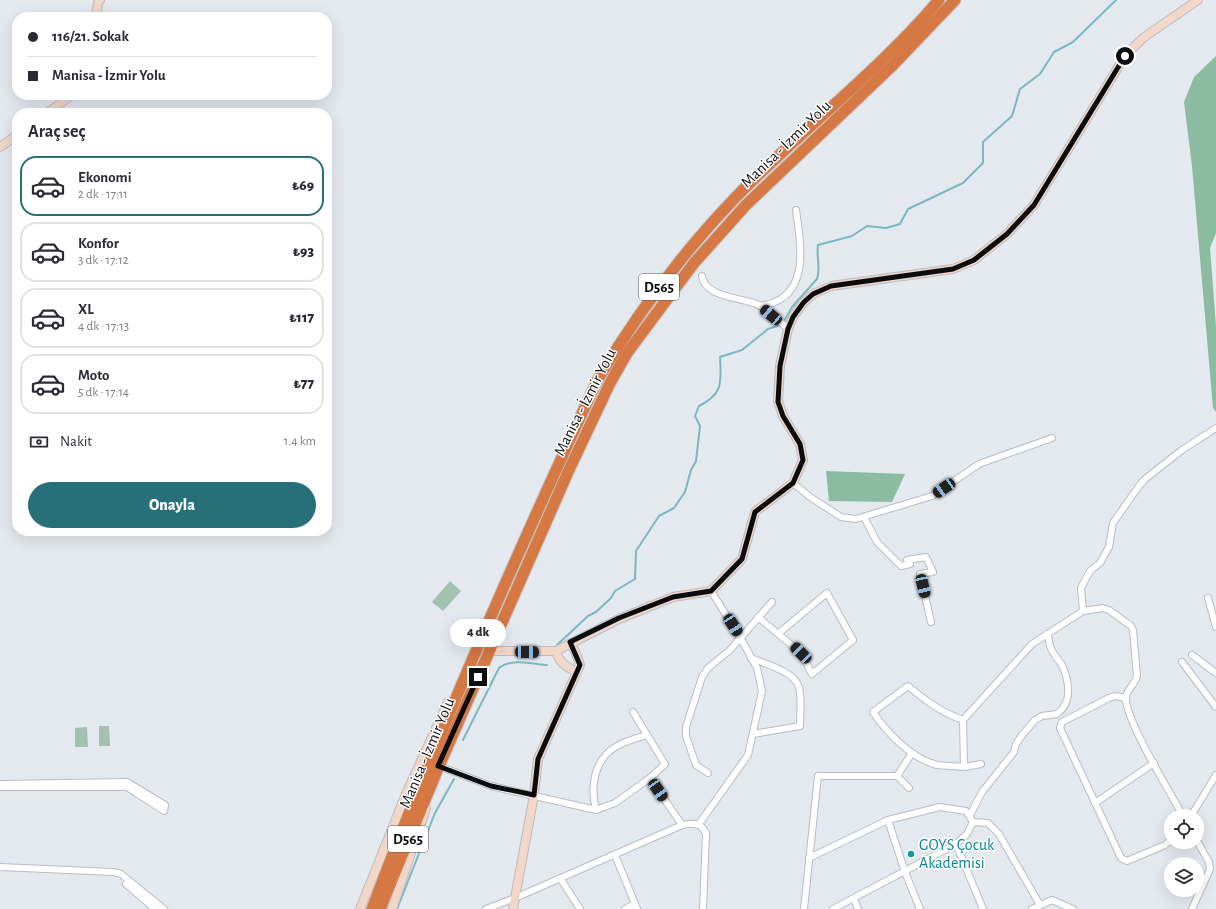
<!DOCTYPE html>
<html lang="tr">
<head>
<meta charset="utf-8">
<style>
	:root { --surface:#fff; --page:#f2f2f3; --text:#2b2b33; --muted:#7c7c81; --line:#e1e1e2; --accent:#277079 }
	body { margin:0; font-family:"Alegreya Sans",sans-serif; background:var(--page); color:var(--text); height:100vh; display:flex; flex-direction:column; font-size:15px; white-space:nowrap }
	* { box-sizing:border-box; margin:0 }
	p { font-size:13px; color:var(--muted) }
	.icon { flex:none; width:22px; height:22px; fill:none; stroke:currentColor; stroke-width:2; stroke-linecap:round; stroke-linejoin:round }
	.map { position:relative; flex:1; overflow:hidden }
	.side { position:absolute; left:12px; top:108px; width:320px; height:428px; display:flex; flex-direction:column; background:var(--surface); border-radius:16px; box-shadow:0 4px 16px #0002 }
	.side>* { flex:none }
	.guide { position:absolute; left:12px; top:12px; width:320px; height:88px; border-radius:16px; box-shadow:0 4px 16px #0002; display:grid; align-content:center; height:88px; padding:0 16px; background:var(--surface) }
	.buttons { position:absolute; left:1164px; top:809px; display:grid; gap:8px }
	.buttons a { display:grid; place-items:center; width:40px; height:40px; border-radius:50%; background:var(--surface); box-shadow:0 4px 16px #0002; font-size:20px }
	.end { position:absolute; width:18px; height:18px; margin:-9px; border:5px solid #0b0c0f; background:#fff; box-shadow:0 0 0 2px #fff }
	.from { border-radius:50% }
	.bubble { position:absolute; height:28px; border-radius:14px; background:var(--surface); box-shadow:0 4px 16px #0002; font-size:13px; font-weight:800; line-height:28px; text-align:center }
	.car { position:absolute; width:12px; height:24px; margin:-12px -6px; border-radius:5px; box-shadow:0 0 3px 1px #0007; background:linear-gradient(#222 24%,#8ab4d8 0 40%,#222 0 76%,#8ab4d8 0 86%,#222 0) }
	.guide b { display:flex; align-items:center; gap:14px; height:38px; font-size:15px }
	.guide b+b { border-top:1px solid var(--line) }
	.guide i { width:10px; height:10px; background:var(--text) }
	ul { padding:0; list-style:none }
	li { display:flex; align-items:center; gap:12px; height:60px; margin:0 8px 6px; padding:0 8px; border:2px solid var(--line); border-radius:16px }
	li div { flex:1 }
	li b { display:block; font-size:15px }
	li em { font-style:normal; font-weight:800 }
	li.selected { border-color:var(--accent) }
	li>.icon { width:36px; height:36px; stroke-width:1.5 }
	h2 { padding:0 16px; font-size:18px; line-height:48px }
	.pay { display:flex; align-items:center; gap:10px; height:44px; padding:0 16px; font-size:15px }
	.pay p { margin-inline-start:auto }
	.primary-button { display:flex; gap:8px; margin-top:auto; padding:8px 16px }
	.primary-button a { flex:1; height:46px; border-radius:24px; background:var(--accent); color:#fff; font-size:16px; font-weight:800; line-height:46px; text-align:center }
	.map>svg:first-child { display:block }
	.green { fill:#a0c2ae }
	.forest { fill:#8bbba0 }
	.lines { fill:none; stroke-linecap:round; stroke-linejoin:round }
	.stream { stroke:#7ab8bf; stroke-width:2 }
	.street-casing { stroke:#b9bcc4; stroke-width:8 }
	.secondary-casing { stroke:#b9bcc4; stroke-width:10 }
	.highway-casing { stroke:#c4c5c5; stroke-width:13 }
	.street { stroke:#fff; stroke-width:6 }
	.secondary { stroke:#f2d6c7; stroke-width:8 }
	.highway { stroke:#d57844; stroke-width:11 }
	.route { stroke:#0b0c0f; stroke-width:5 }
	.culture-dot { fill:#0f9aa8; stroke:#fff; stroke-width:1.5 }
	.labels { text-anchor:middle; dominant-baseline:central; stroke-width:3; stroke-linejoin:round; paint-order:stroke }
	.shield { fill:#fff; stroke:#545557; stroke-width:1 }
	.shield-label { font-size:15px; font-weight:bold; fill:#0b0c0f }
	.street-label { font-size:16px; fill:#0b0c0f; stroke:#fff }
	.culture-label { font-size:16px; fill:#0d838f; stroke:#fff; text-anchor:start }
</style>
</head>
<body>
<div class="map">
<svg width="1216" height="909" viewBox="0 0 1216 909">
	<rect width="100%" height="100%" fill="#e4e8ef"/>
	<g class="green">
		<path d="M450 581 461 591 443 611 432 602Z"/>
		<path d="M99 726H109L110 746H99Z"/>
		<path d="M87 727 88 747H75V728Z"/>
	</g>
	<g class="forest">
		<path d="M1216 56V233L1210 248 1216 326V412L1213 408 1192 166 1184 102 1194 77Z"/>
		<path d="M826 471 905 474 892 502 829 501Z"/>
	</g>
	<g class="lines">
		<g class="stream">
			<path d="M783 323 792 307 817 279C821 268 816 256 818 245L852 236 867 226 886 228 900 224 908 209 963 183 983 163V142L1012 116 1020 89 1040 74 1054 52 1073 42 1116 0"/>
			<path d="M557 645 588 616 596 612 611 598 615 591 635 579 636 551 659 516 674 508 685 492 691 470 696 461 700 426 695 416 699 406C724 394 721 381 720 357L742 350 768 329 780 325"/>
			<path d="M463 740 499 668C511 658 533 664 547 665"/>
			<path d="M397 909 435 813 454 779"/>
		</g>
		<g class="street-casing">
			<g id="street">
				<path d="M702 276C705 298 741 297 759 305 769 310 779 321 788 329"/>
				<path d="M760 306C765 305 771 304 775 302 810 287 800 239 796 210"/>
				<path d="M793 483 810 497 841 517 856 519 932 496 979 464 1052 438"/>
				<path d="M864 517 877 542 901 566 910 564 907 560 926 557 933 572 920 574 931 622"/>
				<path d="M1208 598 1216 627"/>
				<path d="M1083 611 1103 608 1109 610 1131 626 1133 630 1137 676C1135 685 1127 689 1126 697 1124 718 1171 794 1183 816"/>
				<path d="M758 617 801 653 812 674 853 640 827 593 779 633"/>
				<path d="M1192 655 1216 673"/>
				<path d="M751 658C765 664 794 671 799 687 802 699 800 714 800 726L753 734"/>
				<path d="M1182 662 1216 707"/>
				<path d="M908 686C925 700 942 713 963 720L964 767C955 766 945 766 937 765 912 759 886 732 873 712Z"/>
				<path d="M1126 698 1115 696 1109 698 1062 722 1060 728 1121 858 1127 861 1165 845 1171 840"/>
				<path d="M633 712 665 764 650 778"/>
				<path d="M963 720 1032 644 1083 611 1081 588 1090 571 1100 563 1109 547 1113 523 1139 486 1145 479 1182 450 1216 428"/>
				<path d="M439 766 491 786 596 810 615 803 650 778 682 825"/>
				<path d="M964 767 981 764"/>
				<path d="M708 773 696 765 686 736V727L702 677 708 668 730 650 772 602"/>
				<path d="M897 776 912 753"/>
				<path d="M0 784 127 782 165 805 164 811 127 787H0"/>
				<path d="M1095 803 1154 763"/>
				<path d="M596 810C590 786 594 759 617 746 626 741 637 738 647 735"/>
				<path d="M970 815 982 792 1014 752 1016 744 1023 734 1035 720 1042 716 1057 714C1073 702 1069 681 1062 665 1058 659 1052 653 1050 646 1049 642 1049 638 1047 634"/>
				<path d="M1191 816 1216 775"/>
				<path d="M888 820 905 872 920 909"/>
				<path d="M973 822 988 823 999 834 1040 905"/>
				<path d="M699 824 748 755 762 691 757 668 740 637 711 591"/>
				<path d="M956 844 983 909"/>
				<path d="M615 855 637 909"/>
				<path d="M809 858 888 820 940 807 966 811 973 822 967 834 956 844 833 909"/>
				<path d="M0 867 113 872 121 874 164 909"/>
				<path d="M560 878 580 909"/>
				<path d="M126 884 155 909"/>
				<path d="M854 899 858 909"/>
				<path d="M486 909 515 898 682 825C692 823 702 822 706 834L703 909"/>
				<path d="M625 909 635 904"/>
				<path d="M804 909 818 776H897L909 788"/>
				<path d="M1032 909 1052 900 1073 909"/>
				<path d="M1192 909 1210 869 1209 862 1197 841"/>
			</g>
		</g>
		<g class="secondary-casing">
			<g id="secondary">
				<path d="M96 17 98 3 100 0"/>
				<path d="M47 113 72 95"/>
				<path d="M0 147 17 135"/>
				<path d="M489 651H556L619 619 673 597 711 591 742 559 755 512 793 483 803 460 800 444 783 416 778 401 780 366 788 329 793 317 804 302 813 294 831 286 953 269 974 260 1007 234 1034 205 1125 56 1143 38 1198 0"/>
				<path d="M556 651C559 663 566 666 576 672"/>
				<path d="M360 909 406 794 448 702"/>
				<path d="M392 909 426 809"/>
				<path d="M513 909 534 795 538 759 580 665 575 651 570 643"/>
			</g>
		</g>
		<g class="highway-casing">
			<g id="highway">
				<path d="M372 909C439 729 517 553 598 379 637 314 682 253 735 198 801 130 878 72 939 0"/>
				<path d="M380 909 439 766 568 472 610 383 627 353 694 263 746 205 893 65 955 0"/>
			</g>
		</g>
		<use href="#street" class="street"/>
		<use href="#secondary" class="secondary"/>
		<use href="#highway" class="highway"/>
	</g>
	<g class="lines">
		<path class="route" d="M478 677 438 766 491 786 534 795 538 759 580 665 570 642 619 618 673 597 711 591 742 559 755 512 793 483 803 460 800 444 783 416 778 402 780 366 788 329 793 317 804 302 813 294 831 286 953 269 974 260 1007 234 1034 205 1125 56"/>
	</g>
	<circle class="culture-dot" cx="911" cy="854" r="4"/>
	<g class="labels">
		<g class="shield">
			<rect x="639" y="274" width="40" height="26" rx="3"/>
			<rect x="388" y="826" width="40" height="26" rx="3"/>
		</g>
		<g class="shield-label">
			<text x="659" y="287">D565</text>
			<text x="408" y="839">D565</text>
		</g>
		<g class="street-label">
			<text transform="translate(786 144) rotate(-44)">Manisa - İzmir Yolu</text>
			<text transform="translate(585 402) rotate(-63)">Manisa - İzmir Yolu</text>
			<text transform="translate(427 753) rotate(-67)">Manisa - İzmir Yolu</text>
		</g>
		<g class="culture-label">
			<text x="919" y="845">GOYS Çocuk<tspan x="919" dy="18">Akademisi</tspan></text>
		</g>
	</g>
</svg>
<div class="buttons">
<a><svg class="icon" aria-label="locate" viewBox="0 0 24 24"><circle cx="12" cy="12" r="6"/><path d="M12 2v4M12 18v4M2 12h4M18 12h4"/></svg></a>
<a><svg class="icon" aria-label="layers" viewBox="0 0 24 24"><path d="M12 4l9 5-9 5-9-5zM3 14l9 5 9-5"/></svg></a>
</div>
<i class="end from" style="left:1125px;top:56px"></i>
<i class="end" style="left:478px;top:677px"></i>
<div class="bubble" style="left:450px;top:619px;width:56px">4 dk</div>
<i class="car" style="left:771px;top:315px;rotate:310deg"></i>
<i class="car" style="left:944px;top:488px;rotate:236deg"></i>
<i class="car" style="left:923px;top:586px;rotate:167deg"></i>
<i class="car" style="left:733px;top:625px;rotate:147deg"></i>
<i class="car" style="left:527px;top:652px;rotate:91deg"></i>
<i class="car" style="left:801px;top:653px;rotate:315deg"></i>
<i class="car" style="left:658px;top:790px;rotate:146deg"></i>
<div class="guide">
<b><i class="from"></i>116/21. Sokak</b>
<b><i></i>Manisa - İzmir Yolu</b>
</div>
<section class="side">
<h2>Araç seç</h2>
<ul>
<li class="selected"><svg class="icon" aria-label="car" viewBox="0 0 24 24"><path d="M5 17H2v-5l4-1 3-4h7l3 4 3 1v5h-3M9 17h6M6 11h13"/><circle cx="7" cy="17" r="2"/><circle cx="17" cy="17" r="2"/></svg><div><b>Ekonomi</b><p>2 dk · 17:11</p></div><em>₺69</em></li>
<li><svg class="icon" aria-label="car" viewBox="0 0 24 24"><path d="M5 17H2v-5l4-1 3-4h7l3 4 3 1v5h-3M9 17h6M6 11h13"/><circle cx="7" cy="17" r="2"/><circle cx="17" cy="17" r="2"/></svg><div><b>Konfor</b><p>3 dk · 17:12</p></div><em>₺93</em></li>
<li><svg class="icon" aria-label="car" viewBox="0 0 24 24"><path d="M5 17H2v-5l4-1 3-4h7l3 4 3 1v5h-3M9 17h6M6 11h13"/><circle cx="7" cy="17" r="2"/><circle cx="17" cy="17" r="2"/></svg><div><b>XL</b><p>4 dk · 17:13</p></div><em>₺117</em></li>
<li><svg class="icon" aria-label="car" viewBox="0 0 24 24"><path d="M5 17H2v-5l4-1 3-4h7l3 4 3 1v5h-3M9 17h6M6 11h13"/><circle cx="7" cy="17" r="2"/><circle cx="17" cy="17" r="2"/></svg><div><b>Moto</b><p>5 dk · 17:14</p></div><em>₺77</em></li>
</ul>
<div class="pay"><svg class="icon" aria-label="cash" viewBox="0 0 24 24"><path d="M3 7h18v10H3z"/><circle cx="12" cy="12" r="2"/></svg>Nakit<p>1.4 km</p></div>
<div class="primary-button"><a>Onayla</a></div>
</section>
</div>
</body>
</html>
